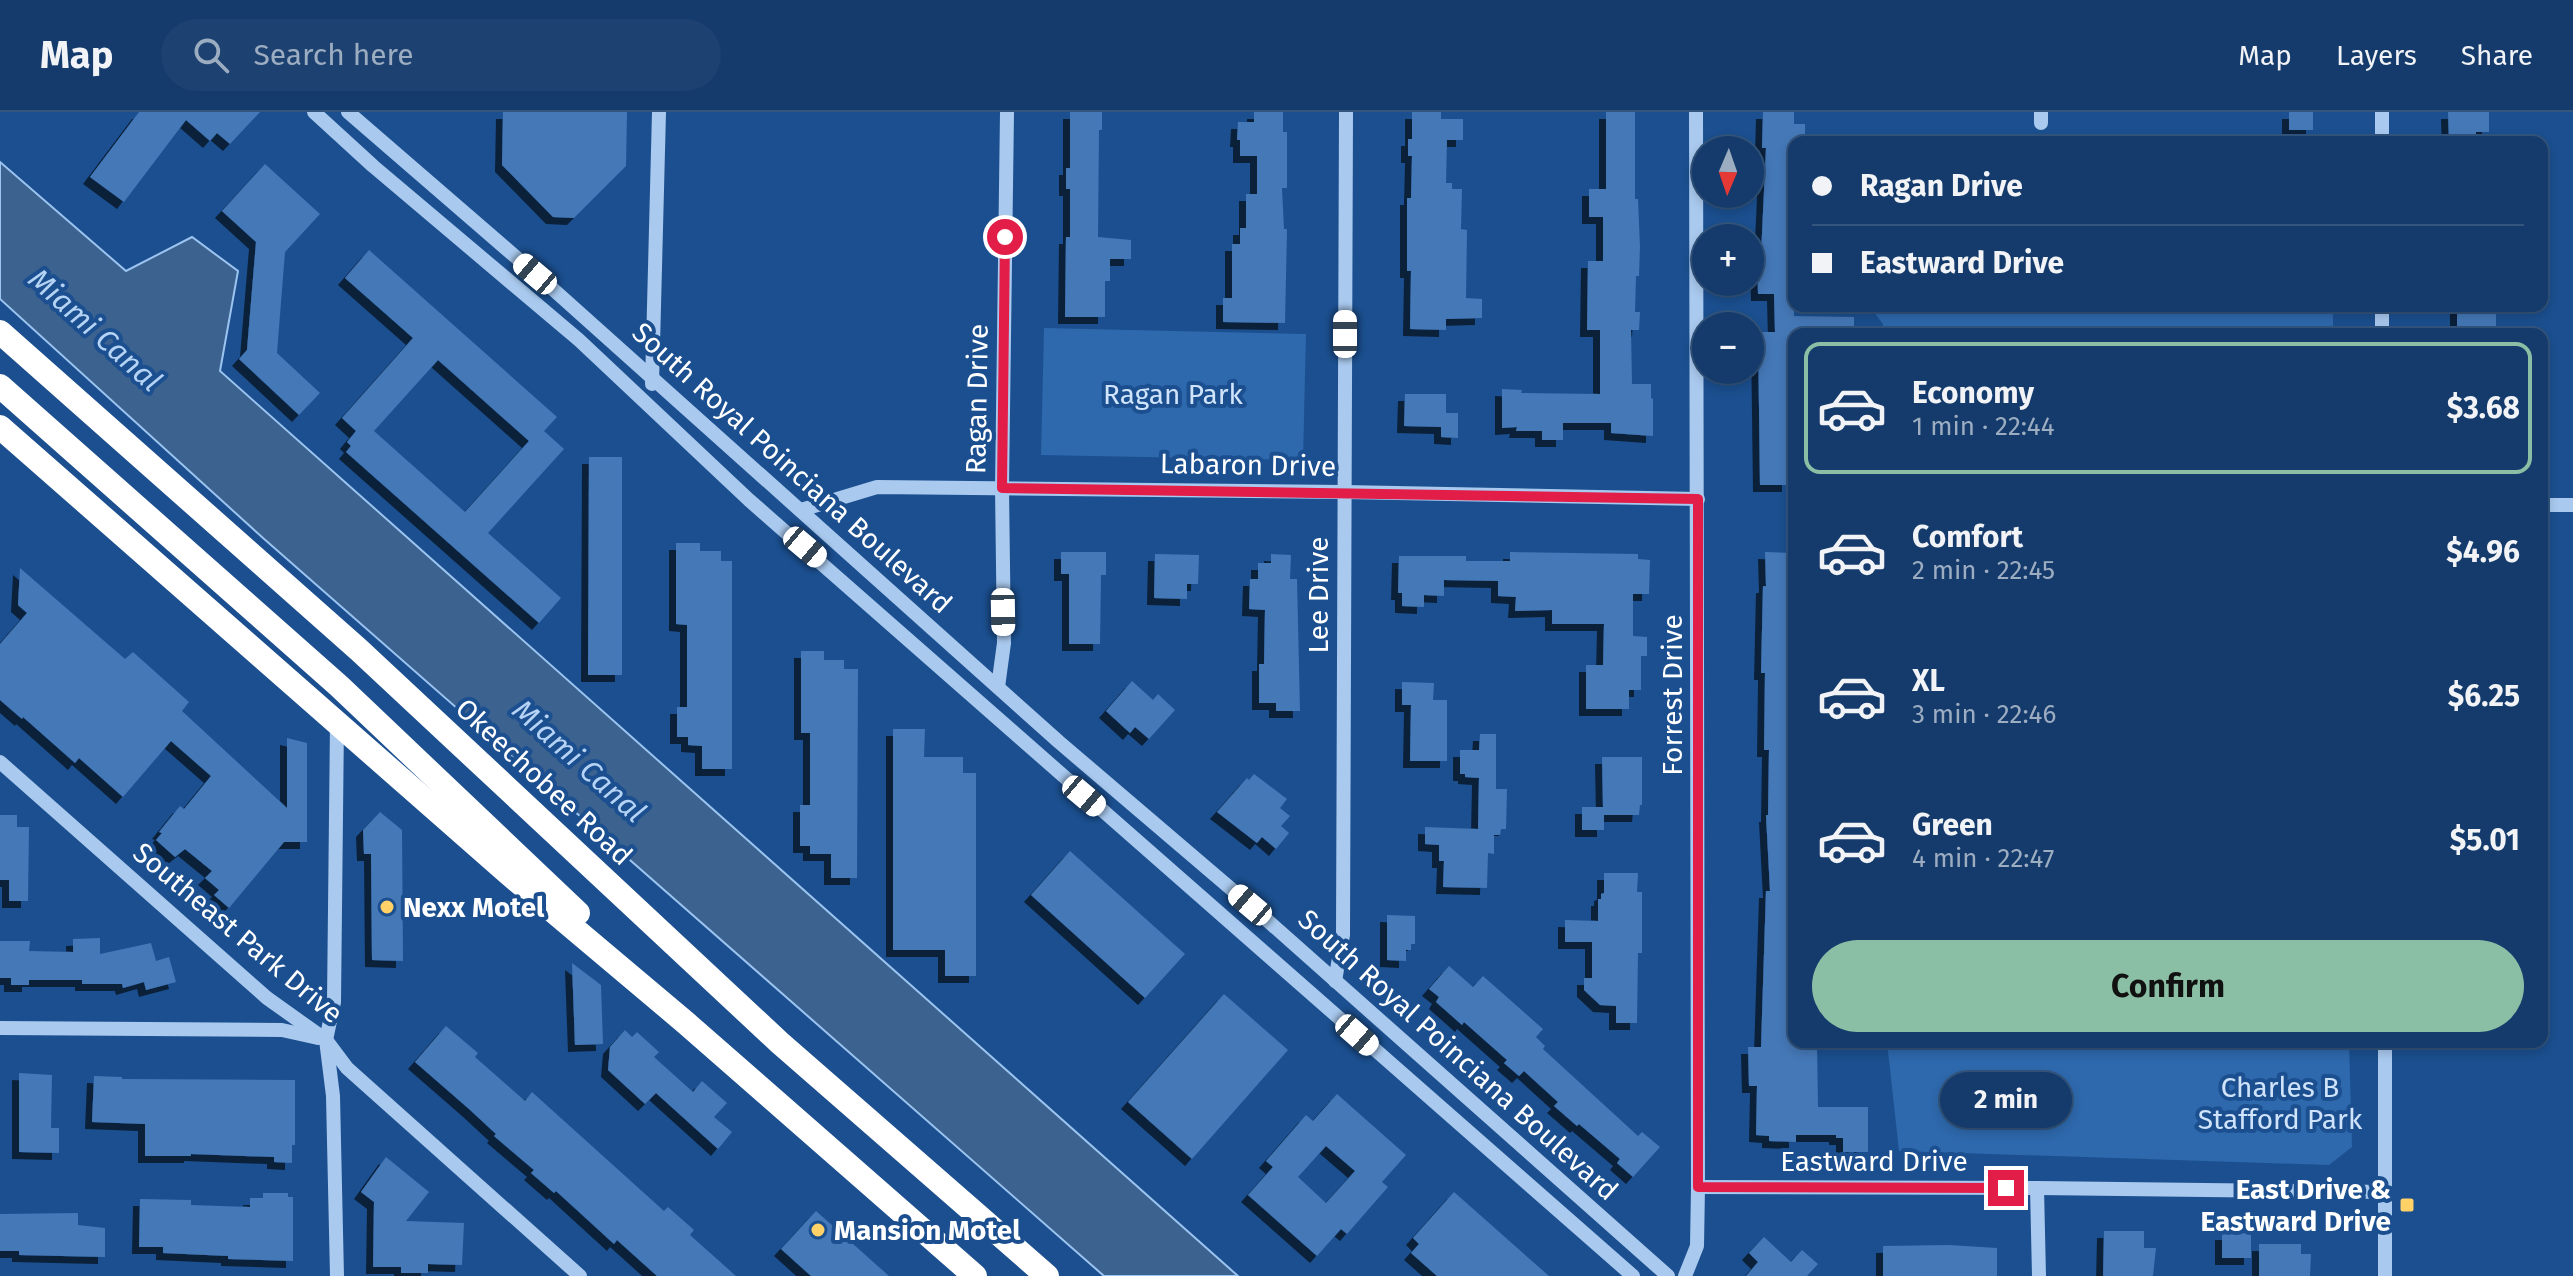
<!DOCTYPE html>
<html lang="en">
<head>
<meta charset="utf-8">
<style>
	:root { --surface:#143b6b; --page:#1d4271; --text:#f1f3f6; --muted:#9dadc1; --line:#33557e; --accent:#8abfa5 }
	body { margin:0; font-family:"Fira Sans",sans-serif; background:var(--page); color:var(--text); height:100vh; display:flex; flex-direction:column; font-size:30px; white-space:nowrap }
	* { box-sizing:border-box; margin:0 }
	p { font-size:26px; color:var(--muted) }
	.icon { flex:none; width:44px; height:44px; fill:none; stroke:currentColor; stroke-width:2; stroke-linecap:round; stroke-linejoin:round }
	.map { position:relative; flex:1; overflow:hidden }
	.drawer { position:absolute; left:1788px; top:216px; width:760px; height:720px; display:flex; flex-direction:column; background:var(--surface); border-radius:16px; box-shadow:0 4px 12px #0003,0 0 0 2px var(--line) }
	.drawer>* { flex:none }
	.guide { position:absolute; left:1788px; top:24px; width:760px; height:176px; border-radius:16px; box-shadow:0 4px 12px #0003,0 0 0 2px var(--line); display:grid; align-content:center; height:176px; padding:0 24px; background:var(--surface) }
	.needle { width:52px; rotate:182deg }
	.tools { position:absolute; left:1692px; top:24px; display:grid; gap:16px }
	.tools a { display:grid; place-items:center; width:72px; height:72px; border-radius:50%; background:var(--surface); box-shadow:0 4px 12px #0003,0 0 0 2px var(--line); font-size:40px }
	.end { position:absolute; width:36px; height:36px; margin:-18px; border:10px solid #e11d48; background:#fff; box-shadow:0 0 0 4px #fff }
	.from { border-radius:50% }
	.bubble { position:absolute; height:56px; border-radius:28px; background:var(--surface); box-shadow:0 4px 12px #0003,0 0 0 2px var(--line); font-size:26px; font-weight:700; line-height:56px; text-align:center }
	.car { position:absolute; width:24px; height:48px; margin:-24px -12px; border-radius:10px; box-shadow:0 0 6px 2px #0007; background:linear-gradient(#fff 24%,#345 0 40%,#fff 0 76%,#345 0 86%,#fff 0) }
	.guide b { display:flex; align-items:center; gap:28px; height:76px; font-size:30px }
	.guide b+b { border-top:2px solid var(--line) }
	.guide i { width:20px; height:20px; background:var(--text) }
	ul { padding:14px 0 0; list-style:none }
	li { display:flex; align-items:center; gap:24px; height:132px; margin:0 16px 12px; padding:0 8px; border:4px solid transparent; border-radius:16px }
	li div { flex:1 }
	li b { display:block; font-size:30px }
	li em { font-style:normal; font-weight:700 }
	li.active { border-color:var(--accent) }
	li>.icon { width:72px; height:72px; stroke-width:1.5 }
	.cta { display:flex; gap:16px; margin-top:auto; padding:16px 24px }
	.cta a { flex:1; height:92px; border-radius:48px; background:var(--accent); color:#111; font-size:32px; font-weight:700; line-height:92px; text-align:center }
	header { display:flex; align-items:center; gap:48px; box-sizing:border-box; height:112px; padding:0 40px; background:var(--surface); border-bottom:2px solid var(--line) }
	header strong { font-size:38px }
	nav { display:flex; gap:44px; margin-inline-start:auto; font-size:28px }
	.search { width:560px; height:72px; background:var(--page); display:flex; align-items:center; gap:20px; box-sizing:border-box; padding:0 28px; border-radius:44px; color:var(--muted); font-size:30px }
	.map>svg:first-child { display:block }
	.green { fill:#2e69ad }
	.water { fill:#3c6290; stroke:#9cc4f0; stroke-width:2 }
	.building { fill:#4478b7; fill-rule:evenodd; filter:url(#shadow) }
	.lines { fill:none; stroke-linecap:round; stroke-linejoin:round }
	.minor { stroke:#a9c9ee; stroke-width:14 }
	.highway { stroke:#fff; stroke-width:24 }
	.route { stroke:#e11d48; stroke-width:10 }
	.poi-dot { fill:#ffd166; stroke:#1b4f8f; stroke-width:3 }
	.labels { text-anchor:middle; dominant-baseline:central; stroke-width:8; stroke-linejoin:round; paint-order:stroke }
	.park-label { font-size:28px; fill:#cfe3fa; stroke:#1b4f8f }
	.street-label { font-size:28px; fill:#fff; stroke:#1b4f8f }
	.poi-label { font-size:28px; font-weight:bold; fill:#fff; stroke:#1b4f8f; text-anchor:start }
	.water-label { font-size:30px; font-style:italic; fill:#b5d3f5; stroke:#1b4f8f }
</style>
</head>
<body>
<header>
<strong>Map</strong>
<div class="search"><svg class="icon" aria-label="search" viewBox="0 0 24 24"><circle cx="10" cy="10" r="6"/><path d="M15 15l6 6"/></svg>Search here</div>
<nav><a>Map</a><a>Layers</a><a>Share</a></nav>
</header>
<div class="map">
<svg width="2573" height="1164" viewBox="0 0 2573 1164">
	<defs>
		<filter id="shadow"><feDropShadow dx="-7" dy="7" stdDeviation="0" flood-color="#0009"/></filter>
	</defs>
	<rect width="100%" height="100%" fill="#1b4f8f"/>
	<g class="green">
		<path d="M2329 23V30H1856V27Z"/>
		<path d="M1869 194H2333V222H1883V212Z"/>
		<path d="M1044 216 1306 222 1303 348 1041 343Z"/>
		<path d="M1887 930H2349L2352 1035 2329 1053 1899 1039Z"/>
	</g>
	<path class="water" d="M0 50 126 159 192 125 238 159 220 259 1238 1164H1104L263 426 0 187Z"/>
	<g class="building">
		<path d="M139 0H260L230 32 217 21 210 29 186 8 124 90 90 65Z"/>
		<path d="M503 0H627L626 54 574 106 553 105 502 53Z"/>
		<path d="M1070 0H1102V18H1099L1098 125 1131 128V147H1110V169H1105V205H1065L1066 125H1070V77H1066V56H1070Z"/>
		<path d="M1254 0H1283V20H1287V76H1282L1284 117H1287L1285 211 1223 210V186H1232V132H1240V116H1246V82H1257V44H1240V28H1237L1238 10H1254Z"/>
		<path d="M1412 0H1441V7H1463V28H1447L1446 71H1452V77H1462L1461 117 1467 118 1466 186 1482 187V206L1446 207V218L1410 217 1411 159H1407V86H1411L1412 44H1408V27H1412Z"/>
		<path d="M1606 0H1635V87H1638L1640 135 1639 164H1636L1635 200H1640L1639 218H1631L1632 272H1651V286L1653 287V324L1611 321V311H1563V328H1542V319H1516L1517 315 1502 316V277L1522 278 1521 281 1600 282V218H1587L1588 149H1603V105H1589V77H1606Z"/>
		<path d="M1763 0H1794V12H1805V29H1794V204L1854 205V222H1794V326H1789V373H1760L1758 220H1775L1774 182H1758L1757 143H1761L1766 36H1762Z"/>
		<rect x="2289" y="0" width="24" height="18"/>
		<path d="M2448 0H2489V20H2476V30H2449Z"/>
		<path d="M265 52 320 102 285 140 277 241 320 281 299 303 239 247 247 238 256 130 222 99Z"/>
		<path d="M369 138 557 305 544 319 564 337 488 421 561 486 539 511 346 340 351 334 347 330 356 319 342 306 413 226 345 166ZM438 248 529 329 465 400 374 319Z"/>
		<rect x="2457" y="194" width="39" height="20"/>
		<path d="M1405 282H1446V301H1458V326L1441 325V315L1404 314Z"/>
		<path d="M589 345H622V563H588Z"/>
		<path d="M676 431H700V439H721V449H732V657H702V634L688 633V625H677V595H687V513L676 512Z"/>
		<path d="M1061 440H1106V463H1101L1100 532H1069V462H1061Z"/>
		<path d="M1510 440 1638 442V447L1650 448 1649 482H1633V524L1647 525V544H1641V578H1629V597H1586V553H1603L1604 512H1552V498L1515 499 1516 485 1498 484V469L1444 468V484L1424 483V495L1402 494V481H1398L1399 444H1466V449H1510Z"/>
		<path d="M1765 440 1794 441V480H1792L1794 515V930H1817L1818 995H1868V1040H1843V1026H1836V1023H1796V1030L1769 1029V1024L1756 1023 1757 974H1749L1748 935H1761L1766 779H1770L1766 703H1768L1769 638H1764L1765 561H1761L1763 474H1766Z"/>
		<path d="M1155 442 1199 443 1198 472H1187V487L1154 486Z"/>
		<path d="M1271 442 1291 443 1290 467H1297L1300 599H1276V591H1259V552H1264L1265 498 1249 497 1250 467H1258V451H1271Z"/>
		<path d="M20 456 125 547 133 540 189 590 182 599 287 696V626L307 631V730H284L229 796 214 783 219 778 205 766 212 759 185 737 175 745 156 728 162 721 159 720 180 694 184 697 211 664 171 629 123 685 79 646 75 651 23 605 22 607 0 588V532L27 501 18 493Z"/>
		<path d="M801 539H824V548H844V557H858L857 766H831V742H810V734H800V693H810V621H801Z"/>
		<path d="M1132 569 1153 588 1158 582 1175 598 1149 627 1135 615 1130 621 1106 599Z"/>
		<path d="M1402 570 1434 571 1433 588H1447V649H1410L1411 593H1402Z"/>
		<path d="M893 617H925L924 645H963V661H976V864H945V838H893Z"/>
		<path d="M1480 622H1496V677H1507L1506 717H1501L1500 723H1494V742L1488 741 1487 776 1443 775 1444 749H1439V733L1425 732V715L1478 717 1479 666 1465 665V662H1460V638H1479Z"/>
		<path d="M1602 645H1642V693H1640L1639 703H1604V718H1582V695H1603Z"/>
		<path d="M1254 662 1287 687 1280 696 1290 704 1281 714 1289 721 1276 737 1262 725 1257 731 1217 700 1247 666 1249 668Z"/>
		<path d="M380 700 402 718 403 849 372 848 371 742H364L363 718Z"/>
		<path d="M0 703H17V715H29L28 789H9V768H0Z"/>
		<path d="M1070 739 1185 842 1145 886 1031 783Z"/>
		<path d="M1604 761H1638L1637 780H1642V841H1638L1637 911H1616V894L1600 893 1584 878V866H1592V830H1565V808L1598 809V787H1601V782L1604 781Z"/>
		<path d="M1387 803 1415 804V832H1411V838H1406V849L1387 848Z"/>
		<path d="M100 826V842L151 831 156 849 169 845 176 870 146 878 144 870 123 876 122 872H82V868H29V873H11V866H0V829H30L29 839 73 840V827Z"/>
		<path d="M572 851 601 873 603 932 575 933Z"/>
		<path d="M1449 854 1473 875 1483 864 1543 917 1536 925 1545 934 1543 937 1638 1024 1642 1020 1660 1035 1633 1065 1617 1051 1620 1047 1579 1012 1577 1014 1554 994 1558 990 1524 959 1519 964 1504 951 1507 948 1464 910 1462 913 1436 890 1439 885 1429 877Z"/>
		<path d="M1224 882 1288 938 1192 1047 1128 990Z"/>
		<path d="M446 914 478 941 475 945 525 989 532 980 664 1099 668 1095 694 1118 690 1123 736 1164H657L617 1128 614 1132 556 1079 554 1081 531 1061 534 1058 494 1024 496 1022 469 997 415 950Z"/>
		<path d="M625 918 632 925 637 920 659 940 654 945 693 980 702 969 727 991 714 1005 732 1020 718 1037 656 981 645 992 608 958 610 935Z"/>
		<path d="M19 961 52 963 51 1016H59V1041L19 1040Z"/>
		<path d="M94 964 122 965V967L295 968V1033H292V1051L274 1050V1045L191 1042V1044H145V1012L92 1010Z"/>
		<path d="M1337 982 1406 1043 1382 1070 1388 1075 1347 1122 1341 1117 1317 1144 1248 1083 1273 1055 1266 1049 1306 1003 1313 1009ZM1326 1034 1355 1059 1326 1091 1298 1065Z"/>
		<path d="M386 1045 429 1080 406 1109 464 1111 462 1153 428 1152V1161H401V1155H373L374 1090 361 1080Z"/>
		<path d="M1454 1080 1549 1164H1437L1411 1141 1419 1132 1413 1126Z"/>
		<path d="M263 1081H288V1085H293V1149L228 1147V1144L163 1141V1135H139L140 1087 191 1088V1093L250 1095V1086H263Z"/>
		<path d="M816 1099 889 1164H811L781 1137Z"/>
		<path d="M78 1101V1113L105 1116V1145L19 1143V1139H0V1102Z"/>
		<path d="M2104 1119H2144V1136H2156L2153 1164H2103Z"/>
		<rect x="2222" y="1121" width="29" height="25"/>
		<path d="M1764 1125 1791 1150 1802 1138 1818 1152 1807 1164H1746L1758 1150 1749 1141Z"/>
		<path d="M2259 1132H2301V1142H2311L2310 1164H2259Z"/>
		<path d="M1949 1133 1997 1136V1164H1883V1134Z"/>
	</g>
	<g class="lines">
		<g class="minor">
			<path d="M314 0 373 54 579 228 749 388 1633 1164"/>
			<path d="M348 0 555 179 1059 630 1250 793 1668 1164"/>
			<path d="M2041 11V0"/>
			<path d="M2382 30V0"/>
			<path d="M2382 194V222"/>
			<path d="M652 272 659 0"/>
			<path d="M2542 393H2573"/>
			<path d="M801 398 877 375 1344 380 1698 387"/>
			<path d="M998 575 1004 531 1002 376 1007 0"/>
			<path d="M337 610 334 890 326 928 333 984 337 1164"/>
			<path d="M0 650 267 886 326 928 347 956 580 1164"/>
			<path d="M1335 869 1343 823 1346 0"/>
			<path d="M0 916 282 918 318 926"/>
			<path d="M2385 930V1164"/>
			<path d="M1698 1075 2037 1076 2385 1080"/>
			<path d="M2037 1076 2039 1164"/>
			<path d="M1685 1164 1697 1134 1698 1075 1696 0"/>
		</g>
		<g class="highway">
			<path d="M0 220 359 538 780 931 1047 1164"/>
			<path d="M0 274 339 574 578 801"/>
			<path d="M0 315 508 761 686 911 975 1164"/>
		</g>
	</g>
	<g class="lines">
		<path class="route" d="M1005 125 1002 376 1698 387V1075L2006 1076"/>
	</g>
	<g class="poi-dot">
		<circle cx="387" cy="795" r="8"/>
		<rect x="2399" y="1085" width="16" height="16" rx="4"/>
		<circle cx="818" cy="1118" r="8"/>
	</g>
	<g class="labels">
		<g class="park-label">
			<text x="1173" y="282">Ragan Park</text>
			<text x="2280" y="975">Charles B<tspan x="2280" dy="32">Stafford Park</tspan></text>
		</g>
		<g class="street-label">
			<text transform="translate(977 287) rotate(-89)">Ragan Drive</text>
			<text transform="translate(1248 353) rotate(1)">Labaron Drive</text>
			<text transform="translate(792 356) rotate(42)">South Royal Poinciana Boulevard</text>
			<text transform="translate(1318 483) rotate(-90)">Lee Drive</text>
			<text transform="translate(1672 583) rotate(-90)">Forrest Drive</text>
			<text transform="translate(544 670) rotate(43)">Okeechobee Road</text>
			<text transform="translate(238 821) rotate(40)">Southeast Park Drive</text>
			<text transform="translate(1458 943) rotate(42)">South Royal Poinciana Boulevard</text>
			<text x="1874" y="1049">Eastward Drive</text>
		</g>
		<g class="poi-label">
			<text x="403" y="795">Nexx Motel</text>
			<text x="2391" y="1077" text-anchor="end">East Drive &amp;<tspan x="2391" dy="32">Eastward Drive</tspan></text>
			<text x="834" y="1118">Mansion Motel</text>
		</g>
		<g class="water-label">
			<text transform="translate(95 218) rotate(42)">Miami Canal</text>
			<text transform="translate(579 649) rotate(42)">Miami Canal</text>
		</g>
	</g>
</svg>
<div class="tools">
<a><svg class="needle" viewBox="-14 -14 28 28"><path d="M0-13l5 13h-10z" fill="#e53935"/><path d="M0 13l5-13h-10z" fill="#9dadc1"/></svg></a>
<a>+</a>
<a>−</a>
</div>
<i class="end from" style="left:1005px;top:125px"></i>
<i class="end" style="left:2006px;top:1076px"></i>
<div class="bubble" style="left:1940px;top:960px;width:132px">2 min</div>
<i class="car" style="left:535px;top:162px;rotate:310deg"></i>
<i class="car" style="left:1345px;top:222px;rotate:0deg"></i>
<i class="car" style="left:805px;top:435px;rotate:130deg"></i>
<i class="car" style="left:1003px;top:500px;rotate:179deg"></i>
<i class="car" style="left:1084px;top:684px;rotate:130deg"></i>
<i class="car" style="left:1250px;top:793px;rotate:310deg"></i>
<i class="car" style="left:1357px;top:923px;rotate:131deg"></i>
<div class="guide">
<b><i class="from"></i>Ragan Drive</b>
<b><i></i>Eastward Drive</b>
</div>
<section class="drawer">
<ul>
<li class="active"><svg class="icon" aria-label="car" viewBox="0 0 24 24"><path d="M5 17H2v-5l4-1 3-4h7l3 4 3 1v5h-3M9 17h6M6 11h13"/><circle cx="7" cy="17" r="2"/><circle cx="17" cy="17" r="2"/></svg><div><b>Economy</b><p>1 min · 22:44</p></div><em>$3.68</em></li>
<li><svg class="icon" aria-label="car" viewBox="0 0 24 24"><path d="M5 17H2v-5l4-1 3-4h7l3 4 3 1v5h-3M9 17h6M6 11h13"/><circle cx="7" cy="17" r="2"/><circle cx="17" cy="17" r="2"/></svg><div><b>Comfort</b><p>2 min · 22:45</p></div><em>$4.96</em></li>
<li><svg class="icon" aria-label="car" viewBox="0 0 24 24"><path d="M5 17H2v-5l4-1 3-4h7l3 4 3 1v5h-3M9 17h6M6 11h13"/><circle cx="7" cy="17" r="2"/><circle cx="17" cy="17" r="2"/></svg><div><b>XL</b><p>3 min · 22:46</p></div><em>$6.25</em></li>
<li><svg class="icon" aria-label="car" viewBox="0 0 24 24"><path d="M5 17H2v-5l4-1 3-4h7l3 4 3 1v5h-3M9 17h6M6 11h13"/><circle cx="7" cy="17" r="2"/><circle cx="17" cy="17" r="2"/></svg><div><b>Green</b><p>4 min · 22:47</p></div><em>$5.01</em></li>
</ul>
<div class="cta"><a>Confirm</a></div>
</section>
</div>
</body>
</html>
